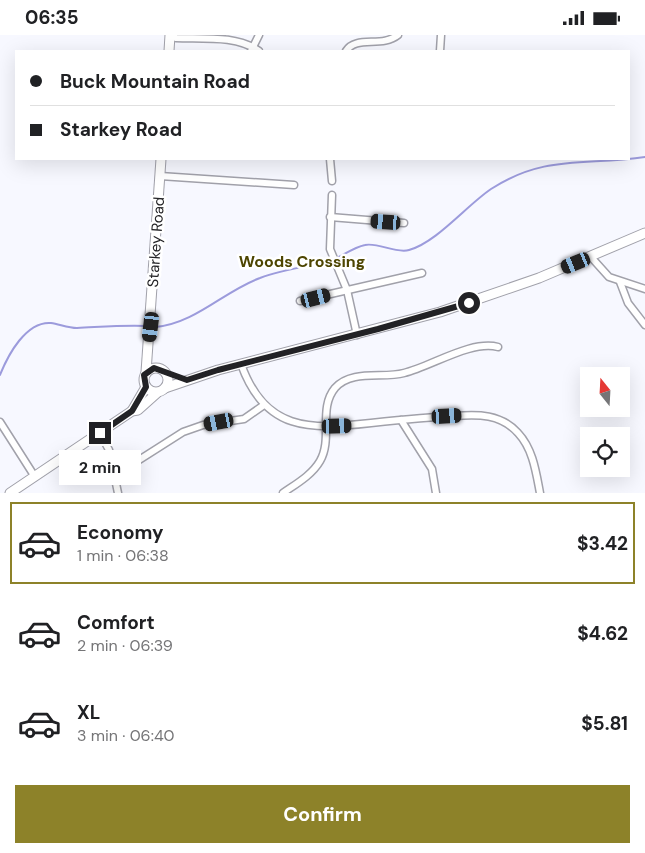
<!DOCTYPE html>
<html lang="en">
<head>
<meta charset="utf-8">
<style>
	:root { --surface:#fff; --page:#f6f6f6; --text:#202124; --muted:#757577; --line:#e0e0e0; --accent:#8d8229 }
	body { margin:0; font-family:"DM Sans",sans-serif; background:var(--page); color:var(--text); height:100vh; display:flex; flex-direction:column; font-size:19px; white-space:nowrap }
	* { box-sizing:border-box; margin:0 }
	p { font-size:16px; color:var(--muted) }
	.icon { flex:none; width:28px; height:28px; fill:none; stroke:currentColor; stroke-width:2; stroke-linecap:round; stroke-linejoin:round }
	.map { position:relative; height:458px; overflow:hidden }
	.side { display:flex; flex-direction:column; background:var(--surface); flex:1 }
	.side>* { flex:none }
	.banner { position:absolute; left:15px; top:15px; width:615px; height:110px; border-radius:0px; box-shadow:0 5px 20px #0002; display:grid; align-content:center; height:110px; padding:0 15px; background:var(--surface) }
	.needle { width:32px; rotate:342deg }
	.controls { position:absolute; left:580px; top:332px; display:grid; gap:10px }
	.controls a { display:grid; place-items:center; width:50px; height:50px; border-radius:0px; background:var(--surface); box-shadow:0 5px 20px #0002; font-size:25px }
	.end { position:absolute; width:22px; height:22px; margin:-11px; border:6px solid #222225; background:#fff; box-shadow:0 0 0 2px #fff }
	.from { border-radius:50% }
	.bubble { position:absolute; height:35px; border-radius:0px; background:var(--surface); box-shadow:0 5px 20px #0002; font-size:16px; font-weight:700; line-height:35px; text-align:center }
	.car { position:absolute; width:15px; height:30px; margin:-15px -8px; border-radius:6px; box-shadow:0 0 4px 1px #0007; background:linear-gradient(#222 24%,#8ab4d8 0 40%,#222 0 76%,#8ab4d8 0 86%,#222 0) }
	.banner b { display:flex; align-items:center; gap:18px; height:48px; font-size:19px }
	.banner b+b { border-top:1px solid var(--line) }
	.banner i { width:12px; height:12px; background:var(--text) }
	ul { padding:9px 0 0; list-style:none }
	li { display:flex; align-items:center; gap:15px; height:82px; margin:0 10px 8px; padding:0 5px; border:2px solid transparent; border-radius:0px }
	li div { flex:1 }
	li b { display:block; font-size:19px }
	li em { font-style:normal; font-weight:700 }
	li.selected { border-color:var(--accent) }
	li>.icon { width:45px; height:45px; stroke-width:1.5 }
	.cta { display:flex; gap:10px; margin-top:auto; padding:10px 15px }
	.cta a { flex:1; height:58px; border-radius:0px; background:var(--accent); color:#fff; font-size:20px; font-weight:700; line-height:58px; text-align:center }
	.status { display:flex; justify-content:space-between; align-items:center; height:35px; padding:0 25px; background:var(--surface); direction:ltr }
	.status svg { height:14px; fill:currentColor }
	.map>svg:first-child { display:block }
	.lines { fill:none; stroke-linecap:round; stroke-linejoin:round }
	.stream { stroke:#9c9bdc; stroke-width:2 }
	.street-casing { stroke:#a1a1aa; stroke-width:9 }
	.secondary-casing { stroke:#a1a1aa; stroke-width:11 }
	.street { stroke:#fff; stroke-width:6 }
	.secondary { stroke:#fff; stroke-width:9 }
	.route { stroke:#222225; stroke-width:6 }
	.labels { text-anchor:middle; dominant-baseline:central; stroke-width:5; stroke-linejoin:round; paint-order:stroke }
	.street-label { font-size:15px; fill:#222225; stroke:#fff }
	.neighbourhood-label { font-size:16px; font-weight:bold; fill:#4d4501; stroke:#fff }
</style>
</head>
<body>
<div class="status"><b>06:35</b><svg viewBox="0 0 49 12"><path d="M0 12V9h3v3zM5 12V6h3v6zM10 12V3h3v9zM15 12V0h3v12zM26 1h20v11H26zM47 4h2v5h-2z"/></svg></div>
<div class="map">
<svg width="645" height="458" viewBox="0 0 645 458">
	<rect width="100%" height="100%" fill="#f7f8ff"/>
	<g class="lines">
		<g class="stream">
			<path d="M337 223C345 219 355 212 365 210 378 207 396 219 409 215 437 207 466 171 491 154 545 119 586 131 645 122"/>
			<path d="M156 292C196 288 224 256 260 243 283 234 305 232 328 227"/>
			<path d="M0 340C8 320 26 286 51 288 59 289 68 293 77 293 100 292 122 290 146 291"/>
		</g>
		<g class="street-casing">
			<g id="street">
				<path d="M170 0 176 3C203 4 236 0 259 16"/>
				<path d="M251 16 259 0"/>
				<path d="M346 16C356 0 382 13 398 0"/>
				<path d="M440 16 441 0"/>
				<path d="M330 124 332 146"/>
				<path d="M160 141 294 150"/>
				<path d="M332 160 330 214 347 255 357 300"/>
				<path d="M330 182 404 188"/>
				<path d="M591 222 609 242 645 254"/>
				<path d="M620 247 628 268 645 290"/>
				<path d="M300 266 422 238"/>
				<path d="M241 329C265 396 309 395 371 388 399 385 427 382 455 381 478 379 501 379 518 398 533 414 536 437 540 458"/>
				<path d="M401 385 432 434 436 458"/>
				<path d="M0 387 35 442"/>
				<path d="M100 398 109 415 118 458"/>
				<path d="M139 425 183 397 203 390 244 384 264 370"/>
				<path d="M283 458C296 449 312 440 320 426 333 404 318 373 335 353 352 334 383 344 404 338 432 331 471 305 498 312"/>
			</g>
		</g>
		<g class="secondary-casing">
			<g id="secondary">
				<path d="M169 16 170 0"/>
				<circle cx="156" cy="345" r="12"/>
				<path d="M146 337 161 124"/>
				<path d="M165 353 218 335 440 277 539 243 645 198"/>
				<path d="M132 376 146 352"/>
				<path d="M10 458 132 376 138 375 157 358"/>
			</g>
		</g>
		<use href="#street" class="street"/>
		<use href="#secondary" class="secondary"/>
	</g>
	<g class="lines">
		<path class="route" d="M100 398 132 376 146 352 144 340 154 333 187 345 218 335 378 294 469 268"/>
	</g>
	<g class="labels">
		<g class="street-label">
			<text transform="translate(156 207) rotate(-86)">Starkey Road</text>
		</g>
		<g class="neighbourhood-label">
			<text x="302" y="226">Woods Crossing</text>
		</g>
	</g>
</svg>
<div class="controls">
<a><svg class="needle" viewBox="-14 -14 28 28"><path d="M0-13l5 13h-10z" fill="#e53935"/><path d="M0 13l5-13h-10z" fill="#757577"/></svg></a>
<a><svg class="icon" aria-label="locate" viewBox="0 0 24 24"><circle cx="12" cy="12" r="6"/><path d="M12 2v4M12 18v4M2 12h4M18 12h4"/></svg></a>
</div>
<i class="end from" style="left:469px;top:268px"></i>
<i class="end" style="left:100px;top:398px"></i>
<div class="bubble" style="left:59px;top:415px;width:82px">2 min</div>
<i class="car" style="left:386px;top:187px;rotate:274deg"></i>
<i class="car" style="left:576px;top:228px;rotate:248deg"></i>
<i class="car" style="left:316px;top:263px;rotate:76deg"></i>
<i class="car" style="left:151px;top:292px;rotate:187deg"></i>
<i class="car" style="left:447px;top:381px;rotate:87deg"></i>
<i class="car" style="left:219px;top:387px;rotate:259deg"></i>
<i class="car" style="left:337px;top:391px;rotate:88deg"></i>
<div class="banner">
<b><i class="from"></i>Buck Mountain Road</b>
<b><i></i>Starkey Road</b>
</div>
</div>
<section class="side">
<ul>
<li class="selected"><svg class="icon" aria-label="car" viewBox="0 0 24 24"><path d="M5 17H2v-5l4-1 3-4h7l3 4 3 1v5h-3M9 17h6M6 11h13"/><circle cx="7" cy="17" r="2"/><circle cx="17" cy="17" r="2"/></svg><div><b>Economy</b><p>1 min · 06:38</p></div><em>$3.42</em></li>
<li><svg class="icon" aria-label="car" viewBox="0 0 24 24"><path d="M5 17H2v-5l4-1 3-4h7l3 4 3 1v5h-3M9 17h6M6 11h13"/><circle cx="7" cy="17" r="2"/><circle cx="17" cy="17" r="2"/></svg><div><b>Comfort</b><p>2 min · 06:39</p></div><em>$4.62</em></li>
<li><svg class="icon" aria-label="car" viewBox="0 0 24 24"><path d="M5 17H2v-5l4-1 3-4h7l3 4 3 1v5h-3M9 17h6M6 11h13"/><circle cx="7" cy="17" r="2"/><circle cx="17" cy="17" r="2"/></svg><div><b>XL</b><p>3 min · 06:40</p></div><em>$5.81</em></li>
</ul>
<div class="cta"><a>Confirm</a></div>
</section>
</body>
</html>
